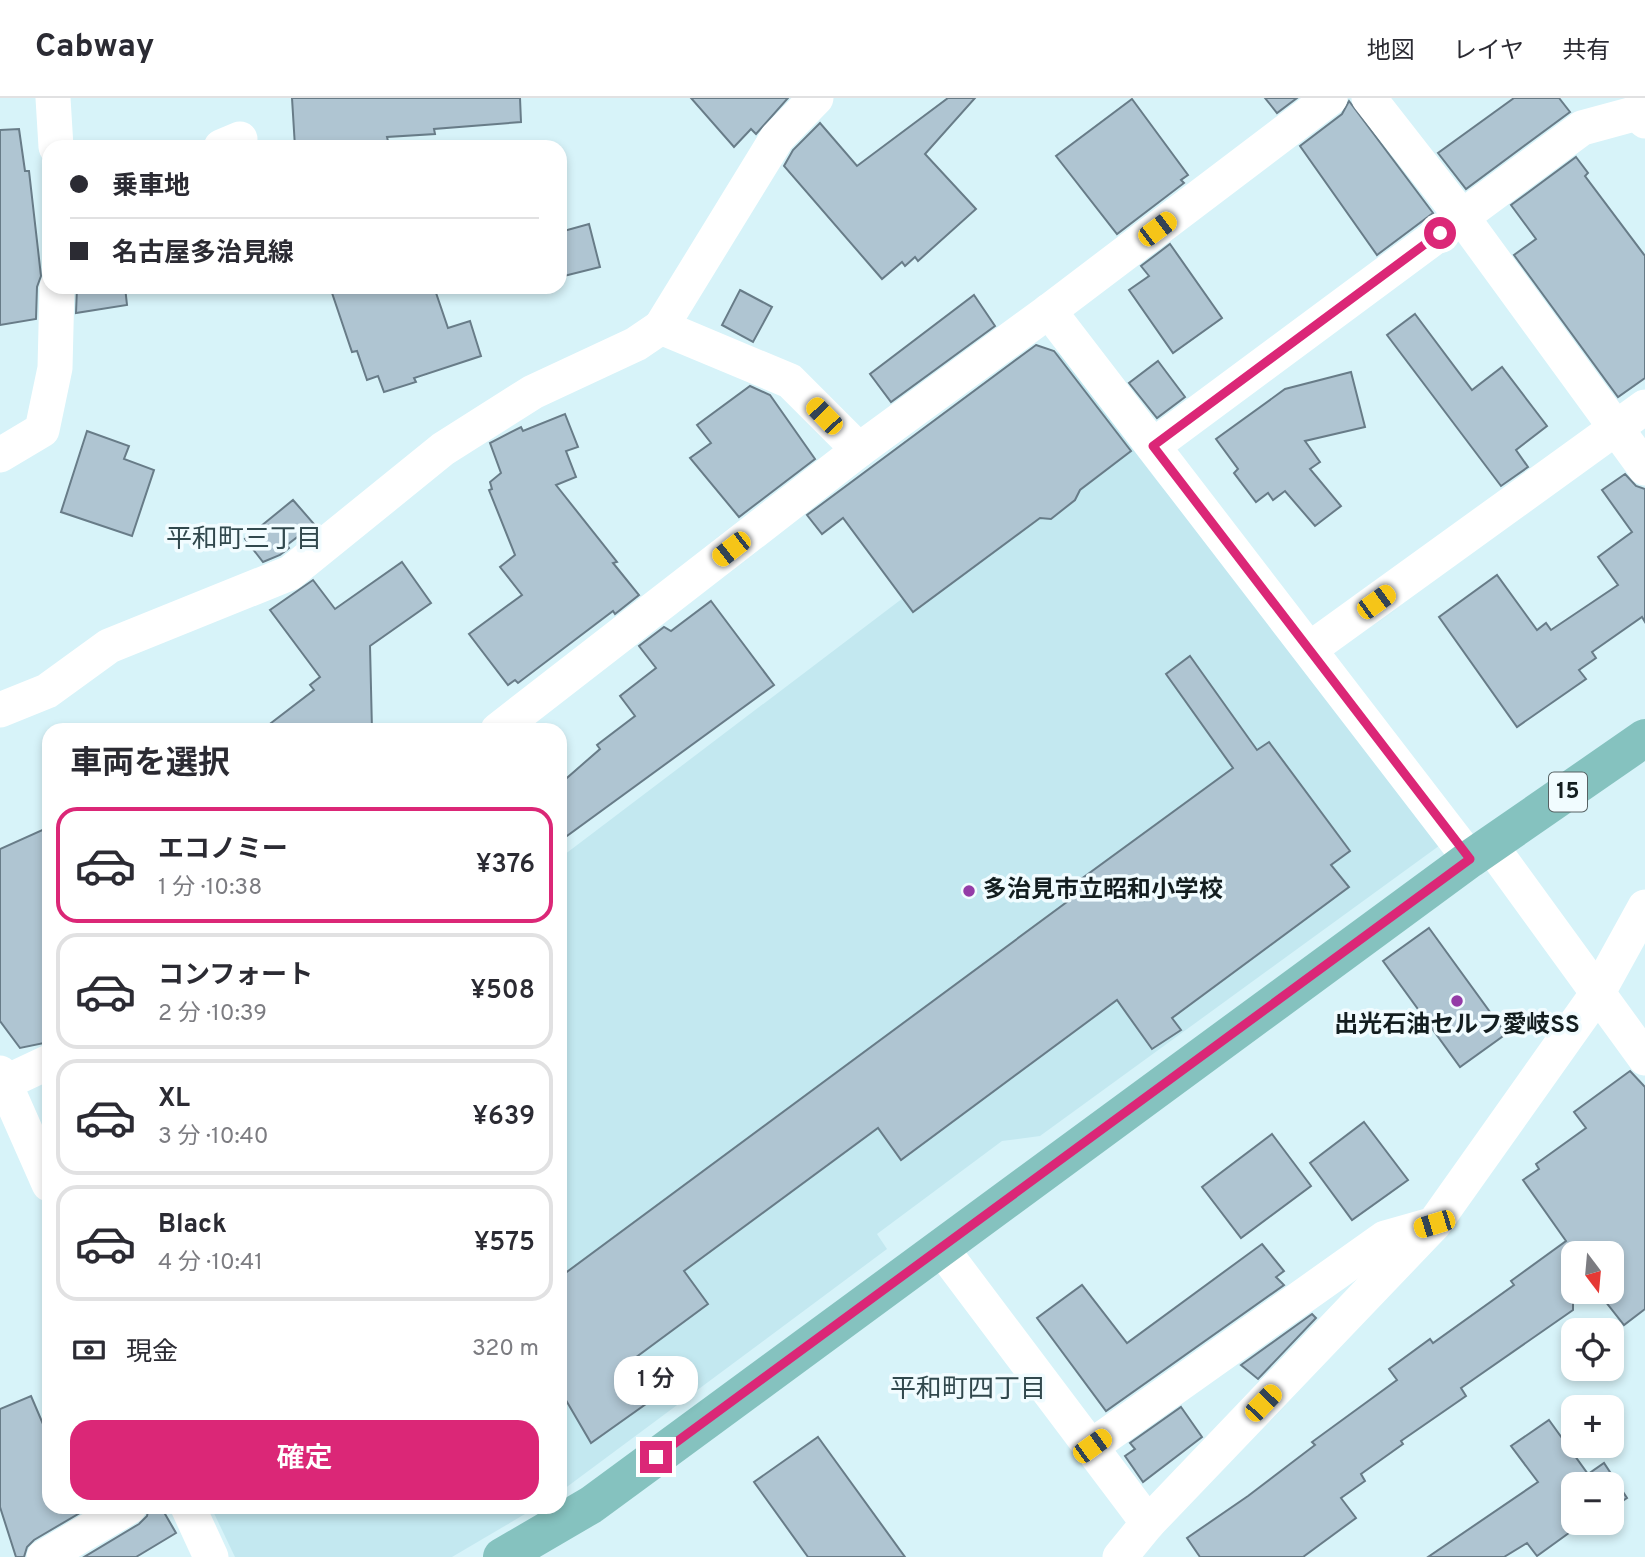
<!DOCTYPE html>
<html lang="ja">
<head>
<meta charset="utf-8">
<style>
	:root { --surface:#fff; --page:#f2f2f3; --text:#2b2b33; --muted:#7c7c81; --line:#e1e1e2; --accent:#db2777 }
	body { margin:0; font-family:Overpass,"Noto Sans JP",sans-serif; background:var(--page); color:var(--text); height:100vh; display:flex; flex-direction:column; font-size:26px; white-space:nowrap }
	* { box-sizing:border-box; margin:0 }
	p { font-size:23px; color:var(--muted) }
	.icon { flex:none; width:38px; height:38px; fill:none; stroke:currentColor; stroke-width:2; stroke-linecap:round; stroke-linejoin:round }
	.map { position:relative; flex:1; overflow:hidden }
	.sheet { position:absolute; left:42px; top:625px; width:525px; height:791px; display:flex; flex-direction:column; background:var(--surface); border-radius:21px; box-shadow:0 4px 10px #0003 }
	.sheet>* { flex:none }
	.hud { position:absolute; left:42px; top:42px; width:525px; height:154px; border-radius:21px; box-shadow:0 4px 10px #0003; display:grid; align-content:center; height:154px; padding:0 28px; background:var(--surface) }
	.needle { width:46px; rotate:164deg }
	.fabs { position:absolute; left:1561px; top:1143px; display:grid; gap:14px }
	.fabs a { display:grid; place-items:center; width:63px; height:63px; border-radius:14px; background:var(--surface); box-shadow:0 4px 10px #0003; font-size:35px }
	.end { position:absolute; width:32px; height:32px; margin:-16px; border:9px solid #db2777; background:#fff; box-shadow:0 0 0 4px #fff }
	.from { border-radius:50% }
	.bubble { position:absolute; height:49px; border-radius:21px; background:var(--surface); box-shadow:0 4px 10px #0003; font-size:23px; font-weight:600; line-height:49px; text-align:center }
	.car { position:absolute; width:21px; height:42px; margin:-21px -10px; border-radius:9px; box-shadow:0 0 5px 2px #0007; background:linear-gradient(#f5c518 24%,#345 0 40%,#f5c518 0 76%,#345 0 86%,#f5c518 0) }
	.hud b { display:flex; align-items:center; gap:24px; height:66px; font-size:26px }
	.hud b+b { border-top:2px solid var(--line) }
	.hud i { width:18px; height:18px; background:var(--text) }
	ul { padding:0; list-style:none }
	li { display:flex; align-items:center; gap:21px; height:116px; margin:0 14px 10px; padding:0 14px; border:4px solid var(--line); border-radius:21px }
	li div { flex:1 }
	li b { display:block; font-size:26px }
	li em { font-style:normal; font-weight:600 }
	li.active { border-color:var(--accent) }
	li>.icon { width:63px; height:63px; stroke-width:1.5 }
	h2 { padding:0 28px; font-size:32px; line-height:84px }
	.pay { display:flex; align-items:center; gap:18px; height:77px; padding:0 28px; font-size:26px }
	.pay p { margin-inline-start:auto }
	.action { display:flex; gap:14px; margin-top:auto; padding:14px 28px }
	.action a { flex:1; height:80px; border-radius:21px; background:var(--accent); color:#fff; font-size:28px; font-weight:600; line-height:80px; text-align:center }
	header { display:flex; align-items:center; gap:42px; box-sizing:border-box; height:98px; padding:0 35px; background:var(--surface); border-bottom:2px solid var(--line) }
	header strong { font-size:33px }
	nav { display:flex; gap:38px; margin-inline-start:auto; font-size:24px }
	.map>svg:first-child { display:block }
	.built { fill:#c3e8f0 }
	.building { fill:#afc5d2; stroke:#687c88; stroke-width:2 }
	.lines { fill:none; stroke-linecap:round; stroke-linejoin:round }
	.minor { stroke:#fff; stroke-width:35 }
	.primary { stroke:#85c2bf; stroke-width:38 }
	.route { stroke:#db2777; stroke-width:9 }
	.poi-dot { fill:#943ba7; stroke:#f1fcff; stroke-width:2.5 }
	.labels { text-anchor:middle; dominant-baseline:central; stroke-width:7; stroke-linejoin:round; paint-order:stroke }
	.shield { fill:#f1fcff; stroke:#566163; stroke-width:2 }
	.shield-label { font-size:23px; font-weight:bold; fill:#141e20 }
	.poi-label { font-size:24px; font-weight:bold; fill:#141e20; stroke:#f1fcff; text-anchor:start }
	.neighbourhood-label { font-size:26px; fill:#31484d; stroke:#f1fcff }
</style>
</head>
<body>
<header>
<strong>Cabway</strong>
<nav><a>地図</a><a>レイヤ</a><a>共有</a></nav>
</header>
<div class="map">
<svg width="1645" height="1459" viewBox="0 0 1645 1459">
	<rect width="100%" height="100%" fill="#d7f3f9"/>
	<g class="built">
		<path d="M1036 247 1059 255 1158 384 1314 575 1443 745 1040 1038 1002 1043 877 1136 887 1151 560 1394V760L903 500 831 404 836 395Z"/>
		<path d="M211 1409H537L452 1459H235Z"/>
	</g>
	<g class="building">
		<path d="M292 0H520L521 24 434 31 435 36 387 39 388 43 295 49Z"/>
		<path d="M691 0H788L756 36 751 31 734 49Z"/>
		<path d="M948 0H975L925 56 976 111 918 163 915 159 905 168 902 164 882 181 784 68 793 52 820 25 857 68Z"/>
		<path d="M1265 0H1297L1277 15Z"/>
		<path d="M1514 0H1559L1570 14 1466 91 1438 55Z"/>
		<path d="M1132 1 1188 77 1181 82 1184 85 1117 136 1056 58Z"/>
		<path d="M1349 3 1433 115 1377 157 1300 48 1342 16Z"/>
		<path d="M19 31 25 73H29L41 178 37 189 36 221 0 227V32Z"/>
		<path d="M1576 59 1588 75 1585 78 1645 158V280L1618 299 1514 157 1536 141 1511 107Z"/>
		<path d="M589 126 600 169 560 179V134Z"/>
		<path d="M1170 146 1222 220 1173 255 1129 192 1149 178 1141 168Z"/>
		<path d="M77 189H125L127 207 76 215Z"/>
		<path d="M330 189H434L448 230 470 223 481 258 414 280 416 284 384 294 378 278 367 282 357 253 352 254Z"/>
		<path d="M740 192 772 209 753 244 722 227Z"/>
		<path d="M974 197 995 228 891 304 870 276Z"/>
		<path d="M1415 216 1472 292 1502 269 1547 328 1516 352 1528 369 1501 388 1387 237Z"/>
		<path d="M1036 247 1054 253 1131 353 1080 392 1075 402 1051 421 1040 420 913 514 843 420 822 436 807 417Z"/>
		<path d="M1158 263 1185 299 1157 320 1129 285Z"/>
		<path d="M1351 274 1365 329 1305 343 1320 364 1310 371 1341 408 1315 428 1285 393 1273 402 1268 395 1256 404 1234 375 1238 371 1216 341 1285 291Z"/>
		<path d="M750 288 770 297 815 361 739 419 690 360 711 345 697 327Z"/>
		<path d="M565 316 578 349 566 353 576 379 556 387 617 464 613 465 639 497 615 516 613 513 518 585 515 582 508 587 469 536 522 497 500 469 515 457 489 392 492 391 490 384 501 375 490 345 521 329 523 333Z"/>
		<path d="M87 333 129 348 124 361 154 372 132 438 61 414Z"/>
		<path d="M1625 376 1636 388 1645 391V524L1642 519 1592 554 1596 560 1579 572 1586 581 1517 629 1439 519 1497 477 1537 532 1546 525 1551 532 1618 487 1598 459 1632 434 1602 392Z"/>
		<path d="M293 402 314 426 287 447 289 450 280 457 263 464 245 441Z"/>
		<path d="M402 464 431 505 370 548 372 632H262L314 592 310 587 320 579 270 512 313 482 335 511Z"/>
		<path d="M711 503 774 587 560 743V686L600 651 597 647 635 618 620 598 656 570 639 548 664 529 671 533Z"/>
		<path d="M1190 558 1257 652 1269 644 1350 753 1331 767 1349 789 1172 920 1181 932 1152 951 1117 902 901 1062 878 1030 684 1173 708 1206 635 1260 660 1296 591 1345 560 1292V1179L1079 795 1073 787 1233 670 1166 576Z"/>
		<path d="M49 729V944L20 950 0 923V751Z"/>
		<path d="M1429 830 1506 936 1460 969 1383 863Z"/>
		<path d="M1630 973 1645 989V1211L1624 1227 1598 1194H1612V1155H1573V1212L1461 1290 1466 1298 1401 1343 1403 1346 1361 1376 1365 1383 1341 1400 1356 1420 1303 1459H1200L1187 1440 1248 1398 1315 1347 1312 1344 1397 1282 1389 1271 1430 1241 1433 1245 1514 1187 1511 1183 1566 1143 1523 1082 1539 1071 1536 1066 1586 1030 1574 1014Z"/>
		<path d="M1364 1024 1408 1082 1352 1122 1310 1065Z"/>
		<path d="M1272 1036 1311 1088 1241 1140 1202 1089Z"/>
		<path d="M1262 1146 1284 1173 1276 1179 1284 1187 1106 1313 1037 1220 1082 1187 1127 1245Z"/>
		<path d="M1312 1216 1316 1220 1258 1281 1241 1267Z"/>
		<path d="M31 1298 49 1340V1409H90L34 1442 27 1449 24 1459H16L0 1409V1311Z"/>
		<path d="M1181 1309 1202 1339 1143 1384 1125 1358 1135 1351 1130 1345Z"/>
		<path d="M1549 1322 1588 1376 1604 1365 1627 1400 1612 1410V1386H1573V1424H1591L1582 1430 1580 1427 1537 1458 1527 1445 1504 1459H1428L1538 1384 1511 1348Z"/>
		<path d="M818 1339 905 1459H808L754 1384Z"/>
		<path d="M149 1409H161L176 1435 136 1459H84L139 1426 147 1418Z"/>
	</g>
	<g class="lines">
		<g class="minor">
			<path d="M53 0 56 49"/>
			<path d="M1369 0 1462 119 1645 370"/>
			<path d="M221 49 240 41"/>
			<path d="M1049 213 1470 761"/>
			<path d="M661 229 777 40 816 0"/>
			<path d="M1153 348 1582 30 1637 15 1645 23"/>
			<path d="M0 357 42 332 55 270 57 189"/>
			<path d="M1310 551 1645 309"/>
			<path d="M0 612 47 593 109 548 290 475 443 351 533 294 636 246 661 229 790 283 859 352"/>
			<path d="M498 632 859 352 1049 213 1330 0"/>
			<path d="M1491 748 1645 960"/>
			<path d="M0 975 49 1086"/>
			<path d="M0 987 49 964"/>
			<path d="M941 1150 1148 1425"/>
			<path d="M1092 1348 1385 1140 1431 1127"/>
			<path d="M188 1409 211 1459"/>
			<path d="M44 1459 129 1409"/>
			<path d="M1120 1459 1148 1425 1434 1126 1597 896 1645 809"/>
		</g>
		<path class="primary" d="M502 1459 591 1407 1470 761 1645 640"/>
	</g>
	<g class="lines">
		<path class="route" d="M656 1359 1470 761 1153 348 1440 135"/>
	</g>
	<g class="poi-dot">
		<circle cx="969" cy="793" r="7"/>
		<circle cx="1457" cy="903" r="7"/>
	</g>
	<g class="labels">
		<rect class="shield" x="1549" y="674.5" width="38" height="39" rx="5"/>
		<g class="shield-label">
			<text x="1568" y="694">15</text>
		</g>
		<g class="poi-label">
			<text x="983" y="793">多治見市立昭和小学校</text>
			<text x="1457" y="928" text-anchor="middle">出光石油セルフ愛岐SS</text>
		</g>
		<g class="neighbourhood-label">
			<text x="244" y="442">平和町三丁目</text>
			<text x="968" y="1292">平和町四丁目</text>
		</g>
	</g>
</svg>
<div class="fabs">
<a><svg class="needle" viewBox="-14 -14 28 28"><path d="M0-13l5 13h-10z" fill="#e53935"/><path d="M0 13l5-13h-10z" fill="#7c7c81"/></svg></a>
<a><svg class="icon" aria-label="locate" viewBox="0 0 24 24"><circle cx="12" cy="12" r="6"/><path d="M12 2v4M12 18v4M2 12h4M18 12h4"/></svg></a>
<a>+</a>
<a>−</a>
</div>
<i class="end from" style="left:1440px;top:135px"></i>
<i class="end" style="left:656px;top:1359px"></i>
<div class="bubble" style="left:614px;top:1258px;width:84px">1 分</div>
<i class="car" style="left:1157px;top:131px;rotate:53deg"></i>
<i class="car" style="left:824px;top:318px;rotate:316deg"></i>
<i class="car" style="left:731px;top:451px;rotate:232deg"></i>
<i class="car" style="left:1376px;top:504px;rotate:54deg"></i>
<i class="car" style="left:1434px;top:1126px;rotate:253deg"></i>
<i class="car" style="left:1263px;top:1305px;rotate:44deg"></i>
<i class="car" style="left:1092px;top:1348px;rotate:54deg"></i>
<div class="hud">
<b><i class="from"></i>乗車地</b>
<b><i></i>名古屋多治見線</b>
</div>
<section class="sheet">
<h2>車両を選択</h2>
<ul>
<li class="active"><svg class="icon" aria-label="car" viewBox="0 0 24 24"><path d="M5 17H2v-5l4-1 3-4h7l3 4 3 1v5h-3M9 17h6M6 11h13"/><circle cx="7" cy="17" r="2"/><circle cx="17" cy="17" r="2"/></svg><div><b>エコノミー</b><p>1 分 · 10:38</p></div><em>¥376</em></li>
<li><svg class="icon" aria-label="car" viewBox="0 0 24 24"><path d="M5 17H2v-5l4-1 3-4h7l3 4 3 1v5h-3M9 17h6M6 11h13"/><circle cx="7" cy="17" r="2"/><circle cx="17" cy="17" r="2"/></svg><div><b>コンフォート</b><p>2 分 · 10:39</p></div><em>¥508</em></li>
<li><svg class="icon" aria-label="car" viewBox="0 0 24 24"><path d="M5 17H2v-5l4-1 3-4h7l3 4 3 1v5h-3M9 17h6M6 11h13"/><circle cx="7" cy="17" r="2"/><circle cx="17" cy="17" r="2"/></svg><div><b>XL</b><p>3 分 · 10:40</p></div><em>¥639</em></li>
<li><svg class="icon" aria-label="car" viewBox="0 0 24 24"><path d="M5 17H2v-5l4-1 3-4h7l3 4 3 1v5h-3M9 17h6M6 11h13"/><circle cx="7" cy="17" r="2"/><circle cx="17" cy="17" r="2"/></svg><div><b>Black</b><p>4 分 · 10:41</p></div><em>¥575</em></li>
</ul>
<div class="pay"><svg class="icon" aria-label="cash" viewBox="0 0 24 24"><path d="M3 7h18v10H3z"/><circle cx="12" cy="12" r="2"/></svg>現金<p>320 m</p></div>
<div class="action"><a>確定</a></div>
</section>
</div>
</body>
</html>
